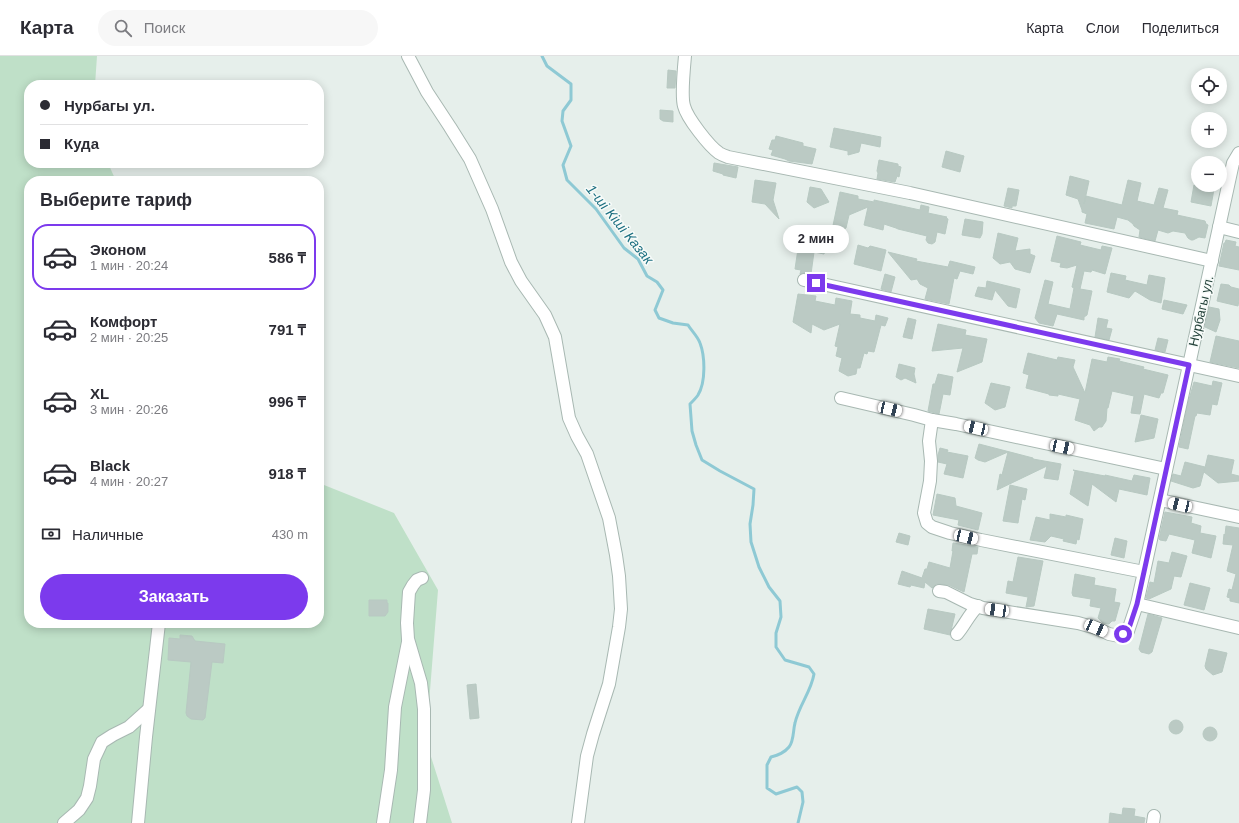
<!DOCTYPE html>
<html lang="ru">
<head>
<meta charset="utf-8">
<style>
	:root { --surface:#fff; --page:#f7f7f7; --text:#2b2b33; --muted:#7c7c81; --line:#e1e1e2; --accent:#7c3aed }
	body { margin:0; font-family:Arial,sans-serif; background:var(--page); color:var(--text); height:100vh; display:flex; flex-direction:column; font-size:15px; white-space:nowrap }
	* { box-sizing:border-box; margin:0 }
	p { font-size:13px; color:var(--muted) }
	.icon { flex:none; width:22px; height:22px; fill:none; stroke:currentColor; stroke-width:2; stroke-linecap:round; stroke-linejoin:round }
	.map { position:relative; flex:1; overflow:hidden }
	.side { position:absolute; left:24px; top:120px; width:300px; height:452px; display:flex; flex-direction:column; background:var(--surface); border-radius:16px; box-shadow:0 2px 10px #0003 }
	.side>* { flex:none }
	.guide { position:absolute; left:24px; top:24px; width:300px; height:88px; border-radius:16px; box-shadow:0 2px 10px #0003; display:grid; align-content:center; height:88px; padding:0 16px; background:var(--surface) }
	.fabs { position:absolute; left:1191px; top:12px; display:grid; gap:8px }
	.fabs a { display:grid; place-items:center; width:36px; height:36px; border-radius:50%; background:var(--surface); box-shadow:0 2px 10px #0003; font-size:20px }
	.end { position:absolute; width:18px; height:18px; margin:-9px; border:5px solid #7c3aed; background:#fff; box-shadow:0 0 0 2px #fff }
	.from { border-radius:50% }
	.bubble { position:absolute; height:28px; border-radius:14px; background:var(--surface); box-shadow:0 2px 10px #0003; font-size:13px; font-weight:600; line-height:28px; text-align:center }
	.car { position:absolute; width:12px; height:24px; margin:-12px -6px; border-radius:5px; box-shadow:0 0 3px 1px #0007; background:linear-gradient(#fff 24%,#345 0 40%,#fff 0 76%,#345 0 86%,#fff 0) }
	.guide b { display:flex; align-items:center; gap:14px; height:38px; font-size:15px }
	.guide b+b { border-top:1px solid var(--line) }
	.guide i { width:10px; height:10px; background:var(--text) }
	ul { padding:0; list-style:none }
	li { display:flex; align-items:center; gap:12px; height:66px; margin:0 8px 6px; padding:0 8px; border:2px solid transparent; border-radius:16px }
	li div { flex:1 }
	li b { display:block; font-size:15px }
	li em { font-style:normal; font-weight:600 }
	li.on { border-color:var(--accent) }
	li>.icon { width:36px; height:36px; stroke-width:1.5 }
	h2 { padding:0 16px; font-size:18px; line-height:48px }
	.pay { display:flex; align-items:center; gap:10px; height:44px; padding:0 16px; font-size:15px }
	.pay p { margin-inline-start:auto }
	.button { display:flex; gap:8px; margin-top:auto; padding:8px 16px }
	.button a { flex:1; height:46px; border-radius:24px; background:var(--accent); color:#fff; font-size:16px; font-weight:600; line-height:46px; text-align:center }
	header { display:flex; align-items:center; gap:24px; box-sizing:border-box; height:56px; padding:0 20px; background:var(--surface); border-bottom:1px solid var(--line) }
	header strong { font-size:19px }
	nav { display:flex; gap:22px; margin-inline-start:auto; font-size:14px }
	.search { width:280px; height:36px; background:var(--page); display:flex; align-items:center; gap:10px; box-sizing:border-box; padding:0 14px; border-radius:22px; color:var(--muted); font-size:15px }
	.map>svg:first-child { display:block }
	.green { fill:#bfe0c8 }
	.lines { fill:none; stroke-linecap:round; stroke-linejoin:round }
	.stream { stroke:#8ec9d4; stroke-width:3 }
	.building { fill:#bbcac4; stroke:#b8c9c2 }
	.minor-casing { stroke:#a8b8b2; stroke-width:14 }
	.minor { stroke:#fff; stroke-width:12 }
	.route { stroke:#7c3aed; stroke-width:5 }
	.labels { text-anchor:middle; dominant-baseline:central; stroke-width:3; stroke-linejoin:round; paint-order:stroke }
	.street-label { font-size:13px; fill:#24423a; stroke:#f7fbf9 }
	.water-label { font-size:14px; font-style:italic; fill:#1c6f80; stroke:#f7fbf9 }
</style>
</head>
<body>
<header>
<strong>Карта</strong>
<div class="search"><svg class="icon" aria-label="search" viewBox="0 0 24 24"><circle cx="10" cy="10" r="6"/><path d="M15 15l6 6"/></svg>Поиск</div>
<nav><a>Карта</a><a>Слои</a><a>Поделиться</a></nav>
</header>
<div class="map">
<svg width="1239" height="767" viewBox="0 0 1239 767">
	<rect width="100%" height="100%" fill="#e6efeb"/>
	<path class="green" d="M0 0H97L95 29H29V107H108L116 125H29V567H319V427L394 457 438 534 426 685 452 767H0Z"/>
	<g class="lines">
		<path class="stream" d="M542 0 547 10 571 28V44L563 55 562 65 571 90 563 109 567 124 596 153 624 192 638 203 647 220 657 226 663 234 655 254 659 262 673 267 688 269C691 274 698 281 700 287 705 300 706 326 698 339 696 342 693 345 690 348L692 375 696 389 702 404 720 415 754 433 753 449 750 468 751 486 759 511 769 531 780 545 781 561 776 577V591L785 604 809 611 814 618C811 636 799 649 795 667 793 674 794 685 789 691 784 697 779 699 771 701L767 709V732L776 738 797 731 802 736 803 746 798 767"/>
	</g>
	<g class="building">
		<path d="M668 14 676 15 675 32H667Z"/>
		<path d="M660 54 673 55V66L663 65 660 63Z"/>
		<path d="M834 72 881 81 880 91 861 87 859 96 848 99V95L830 91Z"/>
		<path d="M776 80 803 87V90L816 93 812 108 789 105 785 103 771 99 773 94 769 93 772 84H775Z"/>
		<path d="M946 95 964 100 960 116 942 111Z"/>
		<path d="M879 104 898 108V110L901 111 899 121 897 120 895 126 877 123 878 117 877 115Z"/>
		<path d="M714 107 738 111 736 122 723 119V118L713 115Z"/>
		<path d="M1070 120 1089 125 1084 148 1086 140 1122 149 1128 124 1141 127 1137 145 1154 149 1159 132 1168 134 1163 152 1178 155 1177 159 1205 165 1206 168 1208 169 1205 182 1199 181 1193 184H1191L1188 182 1185 177 1173 175 1168 177 1158 174 1155 185 1139 181 1140 174 1134 170 1133 168 1128 164 1117 161 1114 173 1085 167 1087 158 1082 156V154L1078 143 1066 139Z"/>
		<path d="M755 124 776 127 773 144 779 163 765 148 752 146Z"/>
		<path d="M1194 129 1214 133 1211 150 1191 146Z"/>
		<path d="M810 131 821 133 829 146 814 152 807 146Z"/>
		<path d="M1008 132 1019 134 1016 150H1012V152L1004 150Z"/>
		<path d="M840 136 858 140V143L874 146V144L920 154 921 149 929 151 928 157 947 161 946 162 948 163 945 178 937 176 935 186 932 188 928 187 926 184 927 180 898 173 896 172 884 168 883 174 864 169 868 151 849 159 846 172 840 176 839 180 831 179Z"/>
		<path d="M965 163 983 166 982 178 980 182 962 179Z"/>
		<path d="M799 174 829 180 827 191 826 190 824 198 814 196 811 218 805 217 800 218 801 214 795 213 798 193H796Z"/>
		<path d="M998 177 1018 182 1015 195 1030 193V198L1035 200 1030 217 1015 213 1010 206 1000 208 993 202Z"/>
		<path d="M1057 180 1081 186 1080 189 1101 194 1102 190 1112 192 1105 218 1092 214 1091 216 1084 215 1080 233 1092 235 1087 259 1084 261V264L1057 258 1053 270 1039 267 1035 262 1045 224 1053 226 1048 248 1070 253 1074 232 1072 231 1077 209 1067 212 1060 211 1061 207 1051 205Z"/>
		<path d="M1226 184 1236 186 1235 190 1239 191V214L1219 210 1224 187H1225Z"/>
		<path d="M858 189 868 192 870 190 886 194 881 215 854 208Z"/>
		<path d="M888 196 917 203 916 205 948 211 950 205 975 211 973 218 960 215 957 223 954 222 949 248 925 243 928 232 920 228 917 223 911 224Z"/>
		<path d="M1111 217 1126 220 1125 224 1147 229 1149 219 1165 222 1161 247 1150 244 1135 235 1129 242 1107 236Z"/>
		<path d="M885 218 895 221 891 236 881 233Z"/>
		<path d="M987 225 1020 233 1016 252 1008 250 995 234 992 244 975 240 978 231 986 232Z"/>
		<path d="M1221 228 1229 229 1231 231 1239 233V244L1238 250 1217 245Z"/>
		<path d="M798 238 816 240 815 245 835 249 836 242 852 245 850 258 860 259V262L875 265 876 259 888 262 885 270 881 269 874 296 868 295 867 298 864 297 860 312H857L856 318 848 320 839 315 842 302 836 300 838 291 835 290 840 268 824 274 812 268 811 277 793 266Z"/>
		<path d="M1164 244 1187 249 1183 258 1162 253Z"/>
		<path d="M1209 251 1219 253 1220 264 1216 276 1205 271Z"/>
		<path d="M908 262 916 264 912 283 903 281Z"/>
		<path d="M1098 262 1108 264 1106 272 1112 273 1109 284 1095 281Z"/>
		<path d="M938 268 966 274 965 279 987 283 982 306 957 316 963 292 932 295Z"/>
		<path d="M1216 280 1239 285V312L1210 306Z"/>
		<path d="M1158 282 1168 284 1165 296 1155 294Z"/>
		<path d="M1028 297 1057 304 1058 301 1075 304 1073 311 1085 337 1092 303 1107 306 1108 301 1120 303 1119 305 1144 311 1143 313 1168 319 1163 337H1161L1159 342 1144 338 1140 358 1131 357 1134 340 1112 335 1108 352H1107L1106 365 1102 371H1099L1094 375 1090 369 1075 364 1080 343 1058 338V340L1049 339V338L1026 332 1029 319 1023 317Z"/>
		<path d="M899 308 915 312 914 318 916 327 905 322 901 324 896 321Z"/>
		<path d="M938 318 953 321 950 339 943 338 939 358 928 355 933 328H935Z"/>
		<path d="M1213 325 1222 327 1217 349 1212 348 1210 359 1197 357 1196 360H1195L1188 393 1179 391 1188 347 1194 326 1212 330Z"/>
		<path d="M991 327 1010 331 1005 351 995 354 985 347Z"/>
		<path d="M1141 359 1158 363 1154 382 1135 386Z"/>
		<path d="M979 388 1033 402V403L1061 408 1058 424 1044 422 1047 410 997 434 1000 418 1002 419 1008 396 985 406 978 404 975 402Z"/>
		<path d="M940 392 948 394 947 396 968 400 963 422 944 418 947 408 938 406V399Z"/>
		<path d="M1208 399 1234 404 1231 418 1239 420V425L1218 427 1204 416Z"/>
		<path d="M1185 406 1205 411 1200 430 1193 432 1171 425 1173 418 1181 420Z"/>
		<path d="M1073 414 1105 420V419L1132 425 1134 419 1150 422 1147 439 1119 433 1116 446 1092 428 1088 450 1070 438 1075 415Z"/>
		<path d="M1010 429 1027 433 1025 444 1022 443 1018 467 1003 465Z"/>
		<path d="M937 438 955 442 956 450 982 457 978 474 958 469 959 464 933 459Z"/>
		<path d="M1165 456 1192 461 1191 467 1201 470 1200 477 1216 480 1211 502 1192 497 1195 484 1169 478 1166 485 1160 484 1159 483Z"/>
		<path d="M1050 458 1066 461V459L1083 463 1079 484 1077 483 1076 488 1063 485 1064 483 1051 480 1045 486 1030 484 1036 461 1050 464Z"/>
		<path d="M1226 470 1239 472V547L1230 545V542L1227 541 1229 533 1232 534 1236 518 1227 515 1233 489 1223 488 1224 478 1225 479Z"/>
		<path d="M899 477 910 480 908 489 896 486Z"/>
		<path d="M1115 482 1127 485 1124 502 1111 499Z"/>
		<path d="M953 487 978 491 977 498H972L964 536 949 529 940 528H936L932 532 925 526 924 532 911 529 910 531 898 528 902 515 922 522 925 513H927L929 506 950 512 953 495H952Z"/>
		<path d="M1172 496 1187 500 1181 521 1174 520 1171 533 1149 543 1146 542 1150 526 1154 527 1158 505 1169 507Z"/>
		<path d="M1018 501 1043 505 1034 550 1026 551 1028 541 1006 537 1008 525 1013 526Z"/>
		<path d="M1075 518 1095 522 1094 529 1116 533 1114 546 1120 547 1115 565H1112L1109 568 1103 567 1098 562 1101 552 1090 550 1091 543 1073 540 1072 537Z"/>
		<path d="M1190 527 1210 532 1204 554 1184 549Z"/>
		<path d="M369 544H387V547H388V556L385 560H369Z"/>
		<path d="M928 553 955 558 950 579 924 573Z"/>
		<path d="M1148 558 1162 562 1152 596 1149 598 1141 596 1139 593Z"/>
		<path d="M180 579 192 580 195 585 225 588 223 607 212 606 205 662 203 664 191 663 187 660 186 657 191 606 168 604 169 582 180 583Z"/>
		<path d="M1209 593 1227 597 1222 616 1213 619 1206 613 1205 610Z"/>
		<path d="M476 628 479 662 470 663 467 629Z"/>
		<circle cx="1176" cy="671" r="7"/>
		<circle cx="1210" cy="678" r="7"/>
		<path d="M1123 752 1135 753 1134 760 1145 762 1144 767H1109L1110 757 1122 759Z"/>
	</g>
	<g class="lines">
		<g class="minor-casing">
			<g id="minor">
				<path d="M408 0 427 36 450 71 470 103 492 153 511 206 521 225 545 259 555 281 569 362 577 380 587 398 609 462 616 499 619 520 621 553 619 571 609 628 593 678 587 700 578 767"/>
				<path d="M685 0C684 11 681 40 684 50 687 62 709 90 719 97 722 99 725 100 728 101L910 137 1212 205"/>
				<path d="M1219 171 1239 176"/>
				<path d="M804 224 1239 320"/>
				<path d="M841 342 914 359 932 364 956 368 1166 413"/>
				<path d="M932 364 929 385 931 405 930 425 924 457 927 467 932 471 950 477 981 484 1144 516"/>
				<path d="M1160 444 1239 461"/>
				<path d="M939 535 946 536 970 548 983 552 1078 567 1096 572 1109 578 1119 580 1123 578 1128 575 1137 548 1233 107 1239 97"/>
				<path d="M1137 548 1239 572"/>
				<path d="M957 578C965 569 969 558 978 550"/>
				<path d="M64 767 79 754 87 742 90 730 94 703 102 686 113 679 129 671 149 653"/>
				<path d="M138 767 146 681 159 567"/>
				<path d="M383 767 391 714 395 651 408 586"/>
				<path d="M420 767 424 734V653L421 627 408 583 407 567 409 536 413 529 417 524 422 522"/>
				<path d="M1153 767 1154 760"/>
			</g>
		</g>
		<use href="#minor" class="minor"/>
	</g>
	<g class="lines">
		<path class="route" d="M816 227 1189 309 1137 548 1128 575 1123 578"/>
	</g>
	<g class="labels">
		<g class="street-label">
			<text transform="translate(1201 255) rotate(-77)">Нурбагы ул.</text>
		</g>
		<g class="water-label">
			<text transform="translate(620 168) rotate(51)">1-ші Кіші Казак</text>
		</g>
	</g>
</svg>
<div class="fabs">
<a><svg class="icon" aria-label="locate" viewBox="0 0 24 24"><circle cx="12" cy="12" r="6"/><path d="M12 2v4M12 18v4M2 12h4M18 12h4"/></svg></a>
<a>+</a>
<a>−</a>
</div>
<i class="end from" style="left:1123px;top:578px"></i>
<i class="end" style="left:816px;top:227px"></i>
<div class="bubble" style="left:783px;top:169px;width:66px">2 мин</div>
<i class="car" style="left:890px;top:353px;rotate:103deg"></i>
<i class="car" style="left:976px;top:372px;rotate:283deg"></i>
<i class="car" style="left:1062px;top:391px;rotate:102deg"></i>
<i class="car" style="left:1180px;top:449px;rotate:283deg"></i>
<i class="car" style="left:966px;top:481px;rotate:103deg"></i>
<i class="car" style="left:997px;top:554px;rotate:278deg"></i>
<i class="car" style="left:1096px;top:572px;rotate:114deg"></i>
<div class="guide">
<b><i class="from"></i>Нурбагы ул.</b>
<b><i></i>Куда</b>
</div>
<section class="side">
<h2>Выберите тариф</h2>
<ul>
<li class="on"><svg class="icon" aria-label="car" viewBox="0 0 24 24"><path d="M5 17H2v-5l4-1 3-4h7l3 4 3 1v5h-3M9 17h6M6 11h13"/><circle cx="7" cy="17" r="2"/><circle cx="17" cy="17" r="2"/></svg><div><b>Эконом</b><p>1 мин · 20:24</p></div><em>586 ₸</em></li>
<li><svg class="icon" aria-label="car" viewBox="0 0 24 24"><path d="M5 17H2v-5l4-1 3-4h7l3 4 3 1v5h-3M9 17h6M6 11h13"/><circle cx="7" cy="17" r="2"/><circle cx="17" cy="17" r="2"/></svg><div><b>Комфорт</b><p>2 мин · 20:25</p></div><em>791 ₸</em></li>
<li><svg class="icon" aria-label="car" viewBox="0 0 24 24"><path d="M5 17H2v-5l4-1 3-4h7l3 4 3 1v5h-3M9 17h6M6 11h13"/><circle cx="7" cy="17" r="2"/><circle cx="17" cy="17" r="2"/></svg><div><b>XL</b><p>3 мин · 20:26</p></div><em>996 ₸</em></li>
<li><svg class="icon" aria-label="car" viewBox="0 0 24 24"><path d="M5 17H2v-5l4-1 3-4h7l3 4 3 1v5h-3M9 17h6M6 11h13"/><circle cx="7" cy="17" r="2"/><circle cx="17" cy="17" r="2"/></svg><div><b>Black</b><p>4 мин · 20:27</p></div><em>918 ₸</em></li>
</ul>
<div class="pay"><svg class="icon" aria-label="cash" viewBox="0 0 24 24"><path d="M3 7h18v10H3z"/><circle cx="12" cy="12" r="2"/></svg>Наличные<p>430 m</p></div>
<div class="button"><a>Заказать</a></div>
</section>
</div>
</body>
</html>
